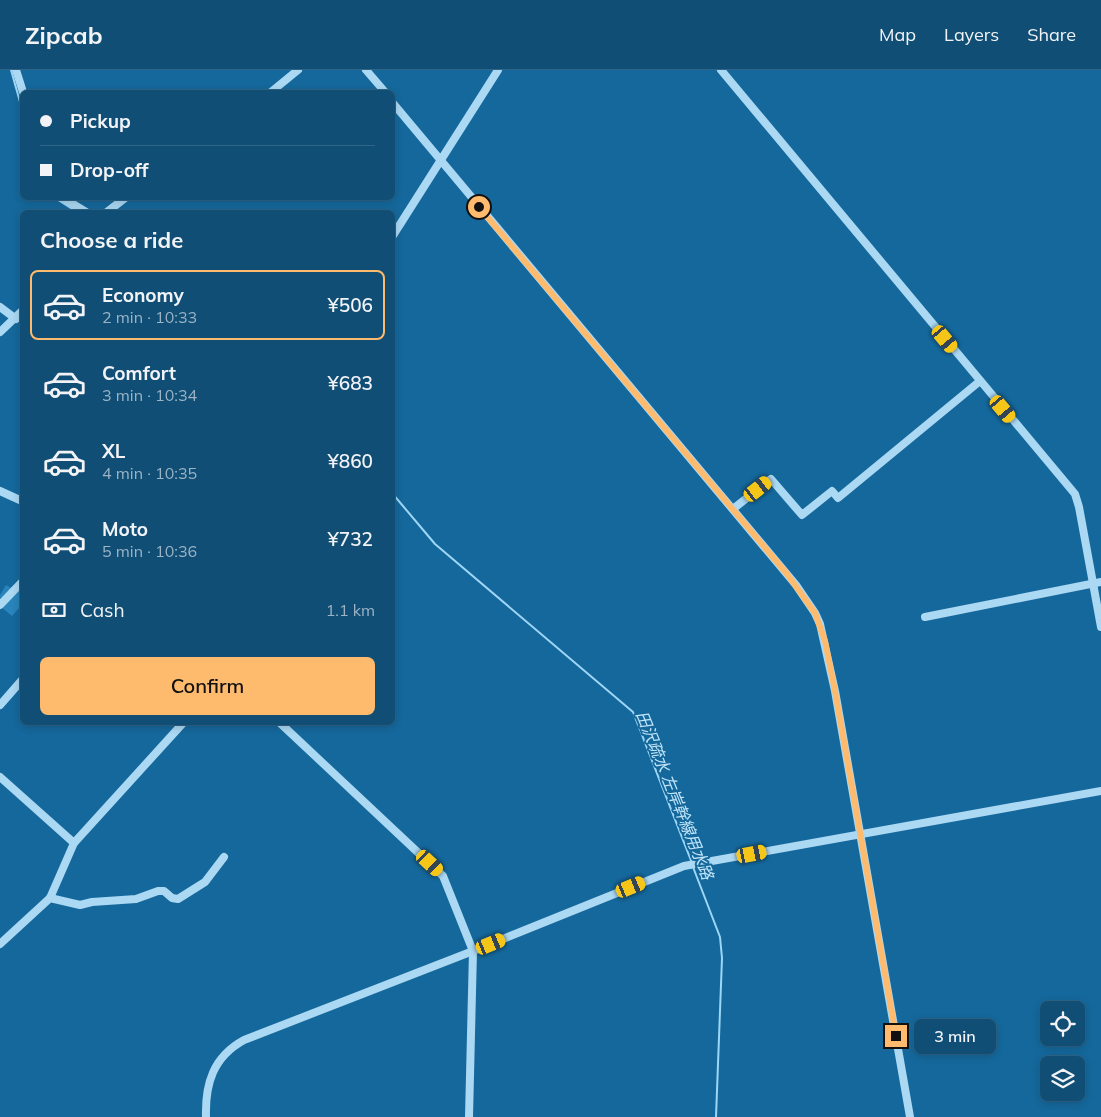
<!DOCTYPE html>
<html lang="en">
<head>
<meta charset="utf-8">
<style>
	:root { --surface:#104e75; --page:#19557a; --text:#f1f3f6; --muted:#9cb4c5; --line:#306587; --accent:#ffbb6d }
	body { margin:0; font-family:Mulish,"Noto Sans JP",sans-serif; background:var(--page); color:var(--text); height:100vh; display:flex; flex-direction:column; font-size:19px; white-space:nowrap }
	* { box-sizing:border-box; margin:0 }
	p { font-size:16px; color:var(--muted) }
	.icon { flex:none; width:28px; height:28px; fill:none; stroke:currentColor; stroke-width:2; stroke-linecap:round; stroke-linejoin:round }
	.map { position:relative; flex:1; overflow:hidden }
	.details { position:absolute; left:20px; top:140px; width:375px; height:515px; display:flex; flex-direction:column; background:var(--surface); border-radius:8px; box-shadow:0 2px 8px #0003,0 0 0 1px var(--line) }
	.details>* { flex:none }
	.hud { position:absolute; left:20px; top:20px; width:375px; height:110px; border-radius:8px; box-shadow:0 2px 8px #0003,0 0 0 1px var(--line); display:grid; align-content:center; height:110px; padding:0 20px; background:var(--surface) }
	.tools { position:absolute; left:1040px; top:931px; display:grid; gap:10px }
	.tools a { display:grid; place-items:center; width:45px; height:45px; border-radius:8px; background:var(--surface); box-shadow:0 2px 8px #0003,0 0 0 1px var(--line); font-size:25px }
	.end { position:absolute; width:22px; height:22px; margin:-11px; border:6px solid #ffbb6d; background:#111; box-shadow:0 0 0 2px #111 }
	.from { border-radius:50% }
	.bubble { position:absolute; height:35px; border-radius:8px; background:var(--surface); box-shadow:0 2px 8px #0003,0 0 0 1px var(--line); font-size:16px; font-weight:600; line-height:35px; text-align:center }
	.car { position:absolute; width:15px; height:30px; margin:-15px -8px; border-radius:6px; box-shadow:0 0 4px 1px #0007; background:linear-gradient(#f5c518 24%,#345 0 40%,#f5c518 0 76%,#345 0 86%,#f5c518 0) }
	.hud b { display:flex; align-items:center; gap:18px; height:48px; font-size:19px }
	.hud b+b { border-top:1px solid var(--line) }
	.hud i { width:12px; height:12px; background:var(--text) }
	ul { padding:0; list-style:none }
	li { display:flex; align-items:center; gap:15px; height:70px; margin:0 10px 8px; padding:0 10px; border:2px solid transparent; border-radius:8px }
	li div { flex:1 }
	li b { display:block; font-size:19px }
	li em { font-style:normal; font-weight:600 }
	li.current { border-color:var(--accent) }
	li>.icon { width:45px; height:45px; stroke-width:1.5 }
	h2 { padding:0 20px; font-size:22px; line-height:60px }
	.pay { display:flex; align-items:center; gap:12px; height:55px; padding:0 20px; font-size:19px }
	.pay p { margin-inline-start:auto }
	.action { display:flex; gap:10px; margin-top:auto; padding:10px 20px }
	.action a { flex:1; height:58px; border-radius:8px; background:var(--accent); color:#111; font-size:20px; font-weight:600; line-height:58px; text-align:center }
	header { display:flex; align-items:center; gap:30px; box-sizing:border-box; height:70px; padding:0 25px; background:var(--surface); border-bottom:1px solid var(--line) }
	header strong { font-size:24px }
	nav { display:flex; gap:28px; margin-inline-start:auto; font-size:18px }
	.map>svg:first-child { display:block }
	.green { fill:#2884ba }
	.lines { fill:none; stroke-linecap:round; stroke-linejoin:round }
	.stream { stroke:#9dd6f6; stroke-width:2 }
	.minor { stroke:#abd8f3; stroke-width:8 }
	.route { stroke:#ffbb6d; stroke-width:6 }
	.labels { text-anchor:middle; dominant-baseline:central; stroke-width:4; stroke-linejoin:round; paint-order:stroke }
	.water-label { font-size:16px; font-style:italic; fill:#c2e6fa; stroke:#15689c }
</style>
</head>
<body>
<header>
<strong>Zipcab</strong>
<nav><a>Map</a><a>Layers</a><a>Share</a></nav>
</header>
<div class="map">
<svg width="1101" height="1047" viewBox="0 0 1101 1047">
	<rect width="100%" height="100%" fill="#15689c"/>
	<path class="green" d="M22 507V535L12 546 1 537 0 525 6 515 13 519Z"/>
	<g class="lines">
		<g class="stream">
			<path d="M11 0 22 39"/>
			<path d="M55 128 77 142"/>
			<path d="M392 423 435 474 633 642 692 793"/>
			<path d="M693 797 720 867 722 888 716 1047"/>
		</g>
		<g class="minor">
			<path d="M16 0 23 22"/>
			<path d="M366 0 385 22"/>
			<path d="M721 0 1075 424 1079 437 1101 557"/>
			<path d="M271 22 298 0"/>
			<path d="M392 32 796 515 815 543 820 554 835 621 910 1047"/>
			<path d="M63 128 86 142"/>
			<path d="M107 142 125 128"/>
			<path d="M392 167 498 0"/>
			<path d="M0 237 16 249"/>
			<path d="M0 262 22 241"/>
			<path d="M0 421 22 431"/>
			<path d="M733 439 771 409 802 445 832 421 838 428 980 311"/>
			<path d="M0 535 22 512"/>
			<path d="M925 547 1101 512"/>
			<path d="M0 635 22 610"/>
			<path d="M279 652 443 806 473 881 469 1047"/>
			<path d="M0 707 74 773"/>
			<path d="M50 828 80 835 92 832 136 829 158 821H164L172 828 178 829 205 812 224 787"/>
			<path d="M0 874 50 828 74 773 184 652"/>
			<path d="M206 1047C205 1014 213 987 244 970L473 881 684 796 1101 721"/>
		</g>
	</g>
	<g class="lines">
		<path class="route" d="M479 137 787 504 815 543 825 571 835 621 896 966"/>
	</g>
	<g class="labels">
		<g class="water-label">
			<text transform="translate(675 725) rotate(68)">田沢疏水 左岸幹線用水路</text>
		</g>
	</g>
</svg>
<div class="tools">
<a><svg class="icon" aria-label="locate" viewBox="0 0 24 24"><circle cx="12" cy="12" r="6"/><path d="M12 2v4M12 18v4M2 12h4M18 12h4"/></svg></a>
<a><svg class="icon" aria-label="layers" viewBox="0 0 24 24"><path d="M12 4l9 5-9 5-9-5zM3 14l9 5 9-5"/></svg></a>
</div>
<i class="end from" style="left:479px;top:137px"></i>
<i class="end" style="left:896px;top:966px"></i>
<div class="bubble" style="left:914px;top:949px;width:82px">3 min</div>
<i class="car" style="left:945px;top:269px;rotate:140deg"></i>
<i class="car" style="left:1003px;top:339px;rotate:140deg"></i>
<i class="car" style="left:758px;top:419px;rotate:52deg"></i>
<i class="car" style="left:752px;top:784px;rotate:79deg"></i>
<i class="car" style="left:430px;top:793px;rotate:133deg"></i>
<i class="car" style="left:631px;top:817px;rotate:68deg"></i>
<i class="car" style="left:491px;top:874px;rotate:68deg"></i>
<div class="hud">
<b><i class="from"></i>Pickup</b>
<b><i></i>Drop-off</b>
</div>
<section class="details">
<h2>Choose a ride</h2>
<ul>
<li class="current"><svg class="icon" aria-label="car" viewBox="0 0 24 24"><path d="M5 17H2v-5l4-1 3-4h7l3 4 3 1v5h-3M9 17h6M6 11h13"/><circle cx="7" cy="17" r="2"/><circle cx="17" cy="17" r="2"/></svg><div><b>Economy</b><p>2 min · 10:33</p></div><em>¥506</em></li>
<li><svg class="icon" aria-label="car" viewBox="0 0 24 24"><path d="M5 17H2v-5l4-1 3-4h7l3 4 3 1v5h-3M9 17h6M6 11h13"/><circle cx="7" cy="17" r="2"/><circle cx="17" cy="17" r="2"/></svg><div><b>Comfort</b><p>3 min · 10:34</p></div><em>¥683</em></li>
<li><svg class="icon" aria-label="car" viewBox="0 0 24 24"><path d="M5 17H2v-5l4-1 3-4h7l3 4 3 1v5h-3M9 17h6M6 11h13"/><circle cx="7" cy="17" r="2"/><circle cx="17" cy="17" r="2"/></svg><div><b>XL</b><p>4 min · 10:35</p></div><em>¥860</em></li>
<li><svg class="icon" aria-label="car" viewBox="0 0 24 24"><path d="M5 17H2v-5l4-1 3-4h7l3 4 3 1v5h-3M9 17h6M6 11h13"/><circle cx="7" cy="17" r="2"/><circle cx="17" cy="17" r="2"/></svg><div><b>Moto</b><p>5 min · 10:36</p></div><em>¥732</em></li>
</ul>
<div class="pay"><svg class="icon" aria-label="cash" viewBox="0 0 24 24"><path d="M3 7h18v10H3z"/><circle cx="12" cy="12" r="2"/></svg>Cash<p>1.1 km</p></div>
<div class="action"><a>Confirm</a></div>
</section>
</div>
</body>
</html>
